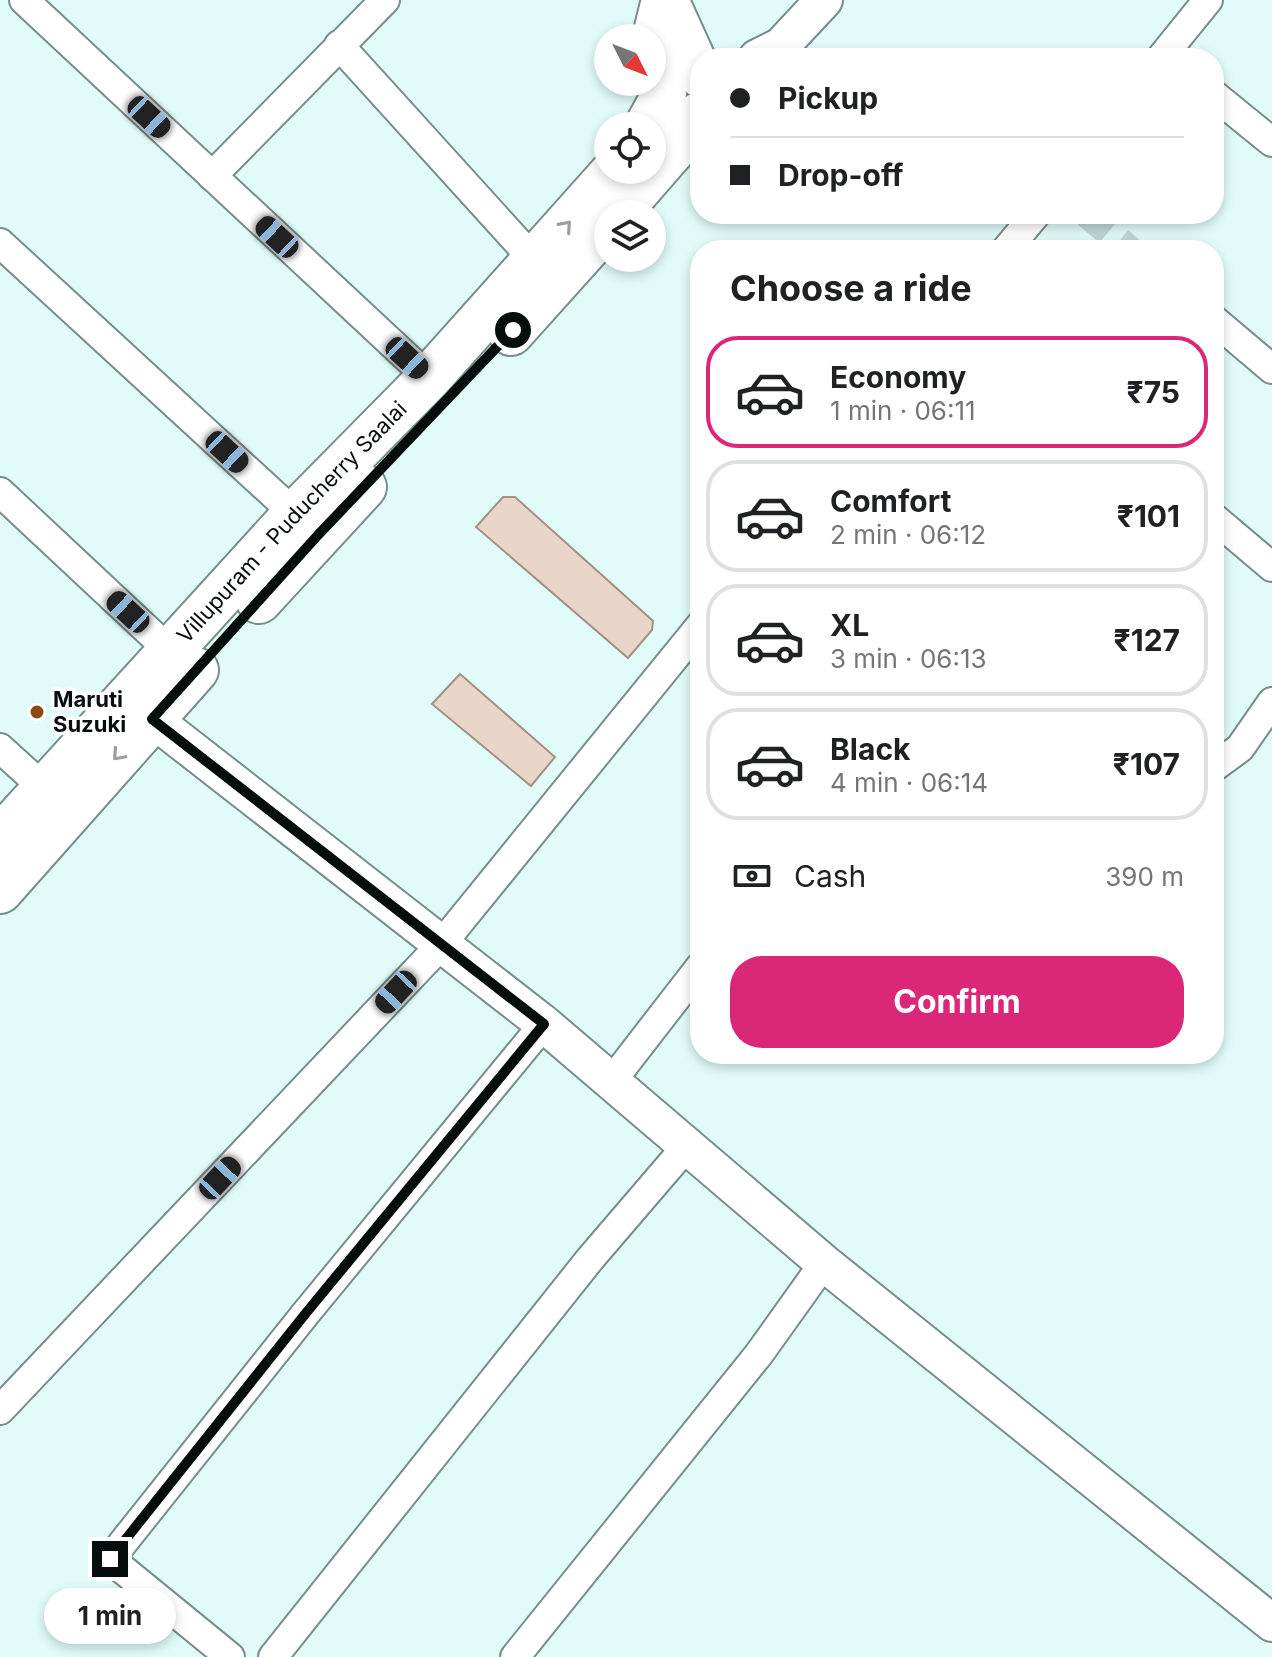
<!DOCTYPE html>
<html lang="en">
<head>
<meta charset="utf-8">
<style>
	:root { --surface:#fff; --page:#f6f6f6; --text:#202124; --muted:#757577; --line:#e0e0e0; --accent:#db2777 }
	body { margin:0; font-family:Inter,sans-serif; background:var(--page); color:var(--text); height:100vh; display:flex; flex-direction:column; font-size:30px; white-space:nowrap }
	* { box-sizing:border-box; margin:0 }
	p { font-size:26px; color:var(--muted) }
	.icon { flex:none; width:44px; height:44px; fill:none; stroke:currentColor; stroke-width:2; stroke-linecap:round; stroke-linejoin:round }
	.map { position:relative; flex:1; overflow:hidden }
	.details { position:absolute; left:690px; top:240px; width:534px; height:824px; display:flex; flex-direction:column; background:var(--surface); border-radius:32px; box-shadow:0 4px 12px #0003 }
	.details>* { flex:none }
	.guide { position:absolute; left:690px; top:48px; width:534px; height:176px; border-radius:32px; box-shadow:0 4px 12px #0003; display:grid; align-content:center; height:176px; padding:0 40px; background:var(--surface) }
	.needle { width:52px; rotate:132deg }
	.fabs { position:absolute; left:594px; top:24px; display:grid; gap:16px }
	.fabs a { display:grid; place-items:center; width:72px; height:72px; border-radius:50%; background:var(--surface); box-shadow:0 4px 12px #0003; font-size:40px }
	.end { position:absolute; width:36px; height:36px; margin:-18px; border:10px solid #050e0d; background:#fff; box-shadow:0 0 0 4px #fff }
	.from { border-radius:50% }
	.bubble { position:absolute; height:56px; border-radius:28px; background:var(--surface); box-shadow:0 4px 12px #0003; font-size:26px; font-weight:700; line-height:56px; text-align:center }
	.car { position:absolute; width:24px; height:48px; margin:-24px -12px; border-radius:10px; box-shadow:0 0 6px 2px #0007; background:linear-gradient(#222 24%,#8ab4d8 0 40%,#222 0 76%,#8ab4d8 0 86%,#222 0) }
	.guide b { display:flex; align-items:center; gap:28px; height:76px; font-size:30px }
	.guide b+b { border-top:2px solid var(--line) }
	.guide i { width:20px; height:20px; background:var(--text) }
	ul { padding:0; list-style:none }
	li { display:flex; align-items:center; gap:24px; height:112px; margin:0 16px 12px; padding:0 24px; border:4px solid var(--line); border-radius:32px }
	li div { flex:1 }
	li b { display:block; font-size:30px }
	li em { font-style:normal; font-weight:700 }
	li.selected { border-color:var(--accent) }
	li>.icon { width:72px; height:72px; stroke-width:1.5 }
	h2 { padding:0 40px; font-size:36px; line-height:96px }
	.pay { display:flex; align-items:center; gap:20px; height:88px; padding:0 40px; font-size:30px }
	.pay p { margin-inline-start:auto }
	.button { display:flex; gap:16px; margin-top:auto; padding:16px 40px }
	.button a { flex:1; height:92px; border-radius:32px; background:var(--accent); color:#fff; font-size:32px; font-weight:700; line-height:92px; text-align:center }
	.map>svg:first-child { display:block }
	.building { fill:#e9d6c9; stroke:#a39184; stroke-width:2 }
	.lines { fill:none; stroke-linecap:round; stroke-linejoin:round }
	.minor-tunnel { stroke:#bfd7d5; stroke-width:28; stroke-dasharray:28 14; stroke-linecap:butt }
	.minor-casing { stroke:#768e8c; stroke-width:32 }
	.tertiary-casing { stroke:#768e8c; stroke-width:40 }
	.trunk-casing { stroke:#768e8c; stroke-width:48 }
	.minor { stroke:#fff; stroke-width:28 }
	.tertiary { stroke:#fff; stroke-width:36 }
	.trunk { stroke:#fff; stroke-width:44 }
	.oneway { stroke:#9b9f9e }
	.route { stroke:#050e0d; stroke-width:10 }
	.poi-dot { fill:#8a4c11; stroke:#fff; stroke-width:3 }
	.labels { text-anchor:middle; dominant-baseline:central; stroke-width:7; stroke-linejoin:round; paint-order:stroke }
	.street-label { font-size:22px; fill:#050e0d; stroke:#fff }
	.poi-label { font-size:22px; font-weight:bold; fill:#050e0d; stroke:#fff; text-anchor:start }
</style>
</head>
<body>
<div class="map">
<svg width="1272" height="1657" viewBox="0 0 1272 1657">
	<rect width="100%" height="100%" fill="#e0fbf8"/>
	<g class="building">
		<path d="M503 497H515L653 621 652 630 628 658 476 527Z"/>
		<path d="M460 674 555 757 531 786 432 704Z"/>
	</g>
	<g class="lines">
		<path class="minor-tunnel" d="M1087 214 1130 250"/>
		<g class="minor-casing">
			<g id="minor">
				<path d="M24 0 429 378"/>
				<path d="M339 45 535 261"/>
				<path d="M1161 58 1208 0"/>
				<path d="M1214 95 1272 142"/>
				<path d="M212 176 385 0"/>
				<path d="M0 243 295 514"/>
				<path d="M1006 250 1036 214"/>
				<path d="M1214 320 1272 369"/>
				<path d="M0 492 171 652"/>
				<path d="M1214 518 1272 567"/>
				<path d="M0 748 45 789"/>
				<path d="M1214 767 1240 748 1272 702"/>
				<path d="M611 1082 700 967"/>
				<path d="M0 1410 440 946 700 626"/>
				<path d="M230 1657 110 1559 306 1313 544 1024"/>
				<path d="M273 1657 590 1259 686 1147"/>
				<path d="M515 1657 759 1354 824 1263"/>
			</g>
		</g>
		<g class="tertiary-casing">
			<g id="tertiary">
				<path d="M757 58 781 46 824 0"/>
				<path d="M132 703 544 1024 824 1263 1272 1623"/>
			</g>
		</g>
		<g class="trunk-casing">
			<g id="trunk">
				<path d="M666 0 700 75"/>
				<path d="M647 126 664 95 656 32 664 0"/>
				<path d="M617 214 699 120 700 114"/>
				<path d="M511 333 608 225"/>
				<path d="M259 601 364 487"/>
				<path id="s1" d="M0 838 295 514 429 378 615 170"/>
				<path d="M0 891 196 670"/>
			</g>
		</g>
		<use href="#minor" class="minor"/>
		<use href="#tertiary" class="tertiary"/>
		<use href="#trunk" class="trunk"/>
	</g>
	<defs><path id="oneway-chevron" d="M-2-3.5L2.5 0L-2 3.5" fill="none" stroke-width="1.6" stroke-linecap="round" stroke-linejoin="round" transform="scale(2)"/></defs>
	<g class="oneway">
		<use href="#oneway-chevron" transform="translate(566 226) rotate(-49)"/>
		<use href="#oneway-chevron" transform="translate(118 755) rotate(132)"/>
	</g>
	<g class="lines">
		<path class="route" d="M110 1559 306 1313 544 1024 152 719 318 535 513 330"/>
	</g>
	<circle class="poi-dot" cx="37" cy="712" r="8"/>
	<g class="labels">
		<g class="street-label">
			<text stroke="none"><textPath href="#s1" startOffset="430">Villupuram - Puducherry Saalai</textPath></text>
		</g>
		<g class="poi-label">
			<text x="53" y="699">Maruti<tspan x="53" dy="25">Suzuki</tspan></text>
		</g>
	</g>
</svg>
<div class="fabs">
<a><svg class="needle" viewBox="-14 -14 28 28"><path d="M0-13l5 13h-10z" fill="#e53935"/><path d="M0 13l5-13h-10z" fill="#757577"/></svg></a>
<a><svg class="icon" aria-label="locate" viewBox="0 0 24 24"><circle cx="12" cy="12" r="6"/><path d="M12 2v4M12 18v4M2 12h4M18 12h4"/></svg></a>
<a><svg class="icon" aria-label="layers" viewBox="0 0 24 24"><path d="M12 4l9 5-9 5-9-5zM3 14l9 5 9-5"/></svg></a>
</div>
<i class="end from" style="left:513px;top:330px"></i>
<i class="end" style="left:110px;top:1559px"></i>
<div class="bubble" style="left:44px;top:1588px;width:132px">1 min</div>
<i class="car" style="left:149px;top:117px;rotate:133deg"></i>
<i class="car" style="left:277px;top:237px;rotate:313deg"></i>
<i class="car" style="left:407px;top:358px;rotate:133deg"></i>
<i class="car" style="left:227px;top:452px;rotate:133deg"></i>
<i class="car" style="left:128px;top:612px;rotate:313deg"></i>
<i class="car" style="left:396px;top:992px;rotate:223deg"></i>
<i class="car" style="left:220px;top:1178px;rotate:43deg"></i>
<div class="guide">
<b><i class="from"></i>Pickup</b>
<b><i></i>Drop-off</b>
</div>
<section class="details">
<h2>Choose a ride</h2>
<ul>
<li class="selected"><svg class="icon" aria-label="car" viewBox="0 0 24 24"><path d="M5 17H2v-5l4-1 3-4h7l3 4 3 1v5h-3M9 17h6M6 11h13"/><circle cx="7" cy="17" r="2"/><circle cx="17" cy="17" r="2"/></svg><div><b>Economy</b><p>1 min · 06:11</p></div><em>₹75</em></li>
<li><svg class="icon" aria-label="car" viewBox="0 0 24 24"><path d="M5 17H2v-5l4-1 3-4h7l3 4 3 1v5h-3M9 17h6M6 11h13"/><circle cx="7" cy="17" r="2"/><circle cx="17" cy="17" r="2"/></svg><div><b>Comfort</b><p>2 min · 06:12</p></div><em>₹101</em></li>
<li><svg class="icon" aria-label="car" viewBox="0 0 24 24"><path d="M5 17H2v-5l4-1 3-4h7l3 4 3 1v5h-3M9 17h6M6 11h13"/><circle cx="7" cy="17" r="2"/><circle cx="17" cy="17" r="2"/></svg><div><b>XL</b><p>3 min · 06:13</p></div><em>₹127</em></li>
<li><svg class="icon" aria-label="car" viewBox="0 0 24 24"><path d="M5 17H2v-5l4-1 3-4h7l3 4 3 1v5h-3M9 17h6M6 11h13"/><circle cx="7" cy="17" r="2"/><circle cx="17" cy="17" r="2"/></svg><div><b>Black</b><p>4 min · 06:14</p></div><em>₹107</em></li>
</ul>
<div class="pay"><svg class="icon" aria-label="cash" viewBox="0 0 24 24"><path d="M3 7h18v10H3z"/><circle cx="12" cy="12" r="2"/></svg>Cash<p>390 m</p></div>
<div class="button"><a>Confirm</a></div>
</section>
</div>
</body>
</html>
